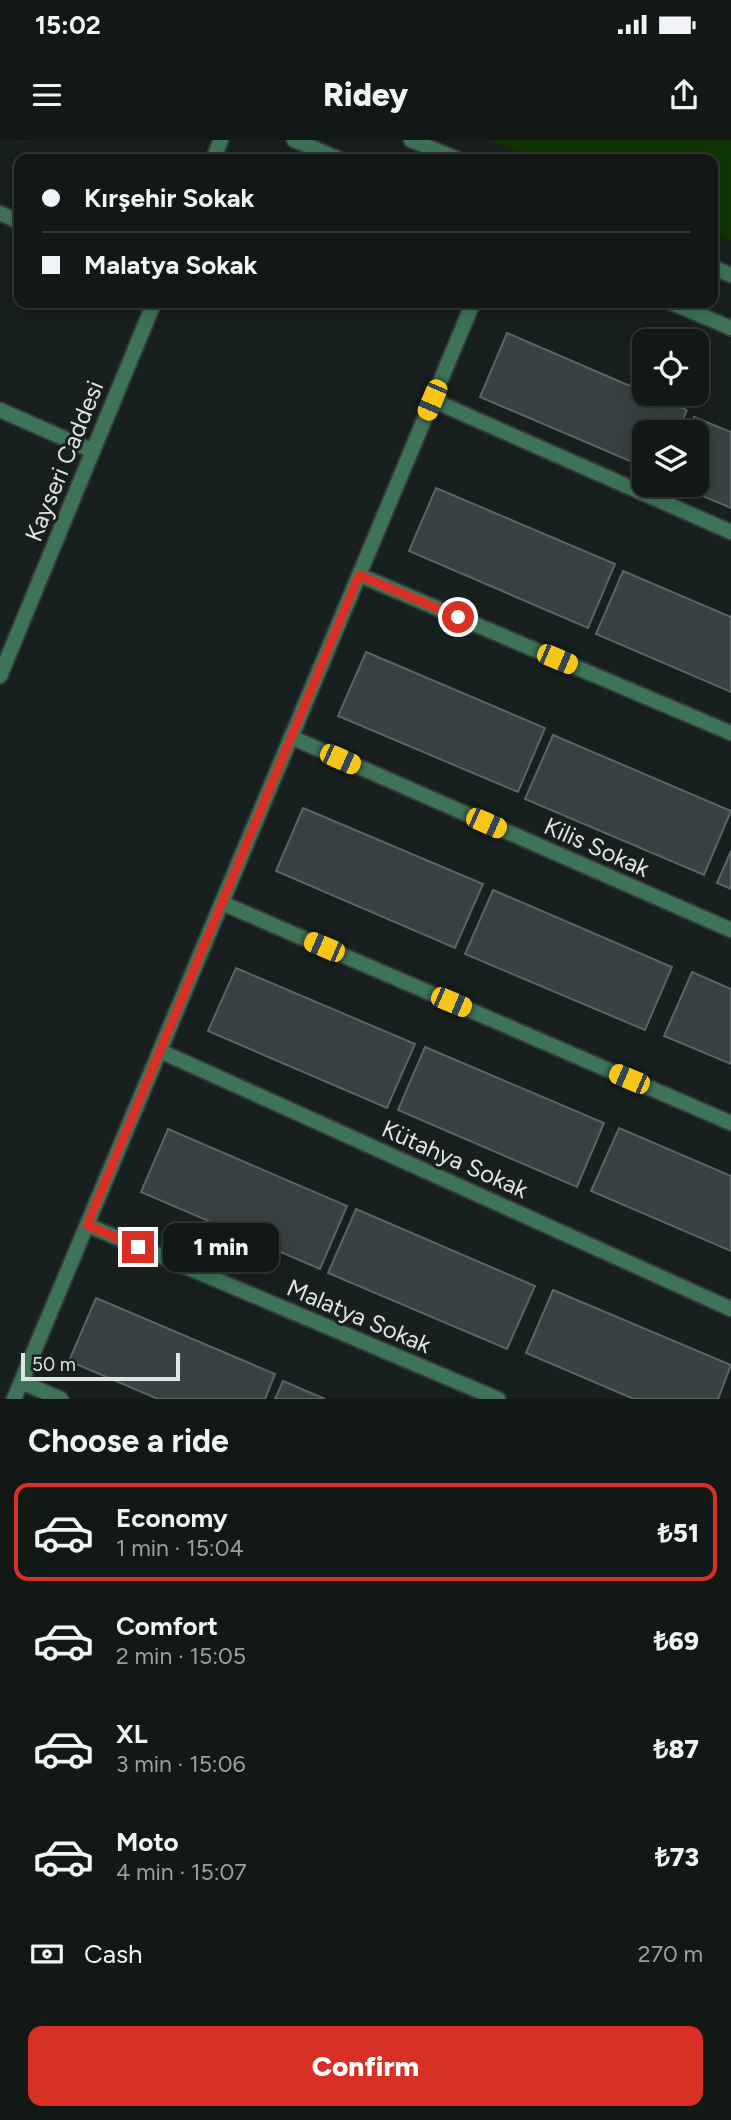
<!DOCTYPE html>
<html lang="en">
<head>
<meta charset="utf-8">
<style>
	:root { --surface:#111816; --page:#1e2523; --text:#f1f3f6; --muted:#9ca0a1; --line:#303735; --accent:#d93025 }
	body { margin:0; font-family:Figtree,sans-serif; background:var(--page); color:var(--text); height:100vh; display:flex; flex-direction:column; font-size:26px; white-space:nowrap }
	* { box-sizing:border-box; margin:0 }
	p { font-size:23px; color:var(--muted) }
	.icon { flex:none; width:38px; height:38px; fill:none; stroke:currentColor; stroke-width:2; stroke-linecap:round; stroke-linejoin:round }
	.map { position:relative; height:1259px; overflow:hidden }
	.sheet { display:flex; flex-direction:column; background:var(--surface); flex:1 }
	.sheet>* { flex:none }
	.guide { position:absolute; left:14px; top:14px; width:704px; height:154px; border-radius:14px; box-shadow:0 4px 18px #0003,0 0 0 2px var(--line); display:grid; align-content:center; height:154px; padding:0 28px; background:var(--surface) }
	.buttons { position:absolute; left:632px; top:189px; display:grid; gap:14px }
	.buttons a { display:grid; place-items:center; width:77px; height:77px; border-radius:14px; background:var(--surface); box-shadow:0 4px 18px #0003,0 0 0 2px var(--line); font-size:35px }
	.scale { position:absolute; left:21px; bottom:18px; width:159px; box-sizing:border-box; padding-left:7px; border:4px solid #dfe5e4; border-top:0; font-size:19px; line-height:24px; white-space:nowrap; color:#dfe5e4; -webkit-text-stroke:5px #17201e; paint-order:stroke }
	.end { position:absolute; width:32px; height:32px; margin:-16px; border:9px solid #d93025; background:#fff; box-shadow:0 0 0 4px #fff }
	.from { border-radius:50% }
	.bubble { position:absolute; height:49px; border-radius:14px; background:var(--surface); box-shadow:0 4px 18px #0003,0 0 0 2px var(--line); font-size:23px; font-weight:800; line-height:49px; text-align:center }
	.car { position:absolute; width:21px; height:42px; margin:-21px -10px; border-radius:9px; box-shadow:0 0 5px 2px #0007; background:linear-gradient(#f5c518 24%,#345 0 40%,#f5c518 0 76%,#345 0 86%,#f5c518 0) }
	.guide b { display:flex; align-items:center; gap:24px; height:66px; font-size:26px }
	.guide b+b { border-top:2px solid var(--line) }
	.guide i { width:18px; height:18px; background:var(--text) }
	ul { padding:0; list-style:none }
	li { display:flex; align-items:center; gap:21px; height:98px; margin:0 14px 10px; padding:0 14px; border:4px solid transparent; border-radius:14px }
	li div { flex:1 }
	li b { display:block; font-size:26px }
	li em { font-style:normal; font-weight:800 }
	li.current { border-color:var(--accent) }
	li>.icon { width:63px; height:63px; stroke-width:1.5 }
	h2 { padding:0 28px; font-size:32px; line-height:84px }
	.pay { display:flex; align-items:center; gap:18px; height:77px; padding:0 28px; font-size:26px }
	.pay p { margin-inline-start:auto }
	.primary-button { display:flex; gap:14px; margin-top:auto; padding:14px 28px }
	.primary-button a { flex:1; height:80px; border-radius:14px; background:var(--accent); color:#fff; font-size:28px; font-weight:800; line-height:80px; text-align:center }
	.status { display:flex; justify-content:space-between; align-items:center; height:49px; padding:0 35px; background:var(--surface); direction:ltr }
	.status svg { height:19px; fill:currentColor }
	header { display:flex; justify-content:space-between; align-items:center; height:91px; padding:0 28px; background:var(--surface); font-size:32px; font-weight:800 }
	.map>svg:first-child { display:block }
	.green { fill:#0e3502 }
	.building { fill:#384242; stroke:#5a6565; stroke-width:2 }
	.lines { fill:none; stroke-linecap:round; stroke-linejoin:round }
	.minor-casing { stroke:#333c3a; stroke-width:18 }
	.tertiary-casing { stroke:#333c3a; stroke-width:18 }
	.minor { stroke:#3e7358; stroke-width:14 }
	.tertiary { stroke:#3e7358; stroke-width:14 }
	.route { stroke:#d93025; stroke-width:9 }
	.labels { text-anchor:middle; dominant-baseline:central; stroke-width:6; stroke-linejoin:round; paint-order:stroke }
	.street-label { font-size:24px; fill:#dfe5e4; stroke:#17201e }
</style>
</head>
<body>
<div class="status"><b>15:02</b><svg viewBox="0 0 49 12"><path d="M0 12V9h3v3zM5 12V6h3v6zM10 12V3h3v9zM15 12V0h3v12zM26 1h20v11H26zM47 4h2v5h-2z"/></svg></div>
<header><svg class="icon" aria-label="menu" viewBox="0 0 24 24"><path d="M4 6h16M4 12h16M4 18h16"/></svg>Ridey<svg class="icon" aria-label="share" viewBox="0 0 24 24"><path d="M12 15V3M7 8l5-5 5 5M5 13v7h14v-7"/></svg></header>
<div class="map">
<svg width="731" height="1259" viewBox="0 0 731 1259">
	<rect width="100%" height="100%" fill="#17201e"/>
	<path class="green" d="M492 0H731V101L712 93V19H538Z"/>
	<g class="building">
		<path d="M507 193 644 252V254H649L687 270 677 292H644V327L480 257Z"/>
		<path d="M694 277 731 292V368L677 345H696V292H688Z"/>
		<path d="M436 348 615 424 588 488 409 411Z"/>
		<path d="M623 431 731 477V552L596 494Z"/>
		<path d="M366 512 545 588 518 652 338 576Z"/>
		<path d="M553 595 731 671 704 735 525 659Z"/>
		<path d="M303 668 483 744 455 808 276 731Z"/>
		<path d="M731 711V749L717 743Z"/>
		<path d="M493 750 672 827 645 890 465 814Z"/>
		<path d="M236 828 415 904 387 968 208 891Z"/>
		<path d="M692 832 731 849V924L664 896Z"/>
		<path d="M425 907 604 983 577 1047 398 970Z"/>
		<path d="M619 988 731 1036V1111L591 1051Z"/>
		<path d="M168 989 347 1066 320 1129 141 1052Z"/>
		<path d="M356 1069 535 1146 507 1209 328 1133Z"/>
		<path d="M553 1150 731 1225 718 1259H634L526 1213Z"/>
		<path d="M96 1158 275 1234 265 1259H158L69 1221Z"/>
		<path d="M283 1241 325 1259H275Z"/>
	</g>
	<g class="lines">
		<g class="minor-casing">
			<g id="minor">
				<path d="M0 73 19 82"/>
				<path d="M432 260 731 392"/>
				<path d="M0 270 93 311"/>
				<path d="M359 435 731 593"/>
				<path d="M291 597 731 790"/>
				<path d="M222 763 731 983"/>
				<path d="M160 911 731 1169"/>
				<path d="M87 1085 498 1259"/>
				<path d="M21 1242 61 1259"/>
				<path d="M14 1259 473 163"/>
			</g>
		</g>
		<g class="tertiary-casing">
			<g id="tertiary">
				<path d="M294 0 339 19"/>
				<path d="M411 0 457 19"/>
				<path d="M213 19 221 0"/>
				<path d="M712 127 731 135"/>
				<path d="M672 163 731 188"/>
				<path d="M0 536 154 163"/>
			</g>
		</g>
		<use href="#minor" class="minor"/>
		<use href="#tertiary" class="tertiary"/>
	</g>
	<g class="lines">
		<path class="route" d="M138 1107 87 1085 359 435 458 477"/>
	</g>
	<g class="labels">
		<g class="street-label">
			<text transform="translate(64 321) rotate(-68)">Kayseri Caddesi</text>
			<text transform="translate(597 707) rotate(24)">Kilis Sokak</text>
			<text transform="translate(455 1019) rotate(24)">Kütahya Sokak</text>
			<text transform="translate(359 1176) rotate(23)">Malatya Sokak</text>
		</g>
	</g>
</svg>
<div class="buttons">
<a><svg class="icon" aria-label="locate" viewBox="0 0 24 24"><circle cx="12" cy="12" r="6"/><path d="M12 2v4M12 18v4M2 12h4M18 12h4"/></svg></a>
<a><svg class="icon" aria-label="layers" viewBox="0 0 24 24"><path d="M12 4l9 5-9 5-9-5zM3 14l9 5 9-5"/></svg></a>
</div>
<div class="scale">50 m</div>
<i class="end from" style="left:458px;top:477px"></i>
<i class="end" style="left:138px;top:1107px"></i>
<div class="bubble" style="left:163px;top:1083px;width:116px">1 min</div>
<i class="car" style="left:432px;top:260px;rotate:203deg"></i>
<i class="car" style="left:557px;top:519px;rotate:113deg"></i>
<i class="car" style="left:340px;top:619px;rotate:114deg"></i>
<i class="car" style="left:486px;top:683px;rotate:114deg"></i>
<i class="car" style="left:324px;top:807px;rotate:293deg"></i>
<i class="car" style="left:451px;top:862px;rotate:113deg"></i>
<i class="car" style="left:629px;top:939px;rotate:293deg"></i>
<div class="guide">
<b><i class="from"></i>Kırşehir Sokak</b>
<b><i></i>Malatya Sokak</b>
</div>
</div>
<section class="sheet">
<h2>Choose a ride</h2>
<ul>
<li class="current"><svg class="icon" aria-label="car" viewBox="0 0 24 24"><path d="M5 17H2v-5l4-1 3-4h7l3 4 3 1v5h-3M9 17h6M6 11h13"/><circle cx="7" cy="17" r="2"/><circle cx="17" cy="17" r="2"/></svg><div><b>Economy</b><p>1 min · 15:04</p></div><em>₺51</em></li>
<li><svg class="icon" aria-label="car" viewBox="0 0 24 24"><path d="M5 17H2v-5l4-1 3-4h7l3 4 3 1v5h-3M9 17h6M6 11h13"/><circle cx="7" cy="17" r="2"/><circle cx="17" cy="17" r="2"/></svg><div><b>Comfort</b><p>2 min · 15:05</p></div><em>₺69</em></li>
<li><svg class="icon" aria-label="car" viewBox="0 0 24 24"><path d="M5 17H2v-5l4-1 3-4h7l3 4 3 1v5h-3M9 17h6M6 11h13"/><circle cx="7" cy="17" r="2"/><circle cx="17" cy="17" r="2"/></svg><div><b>XL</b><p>3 min · 15:06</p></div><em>₺87</em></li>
<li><svg class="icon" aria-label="car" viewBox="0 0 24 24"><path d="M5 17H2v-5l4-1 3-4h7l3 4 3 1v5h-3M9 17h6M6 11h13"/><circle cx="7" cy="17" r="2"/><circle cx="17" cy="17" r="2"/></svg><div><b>Moto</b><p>4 min · 15:07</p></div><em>₺73</em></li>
</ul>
<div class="pay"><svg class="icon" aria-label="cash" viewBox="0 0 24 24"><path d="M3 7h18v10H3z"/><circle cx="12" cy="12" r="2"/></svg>Cash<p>270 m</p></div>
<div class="primary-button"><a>Confirm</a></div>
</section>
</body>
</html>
